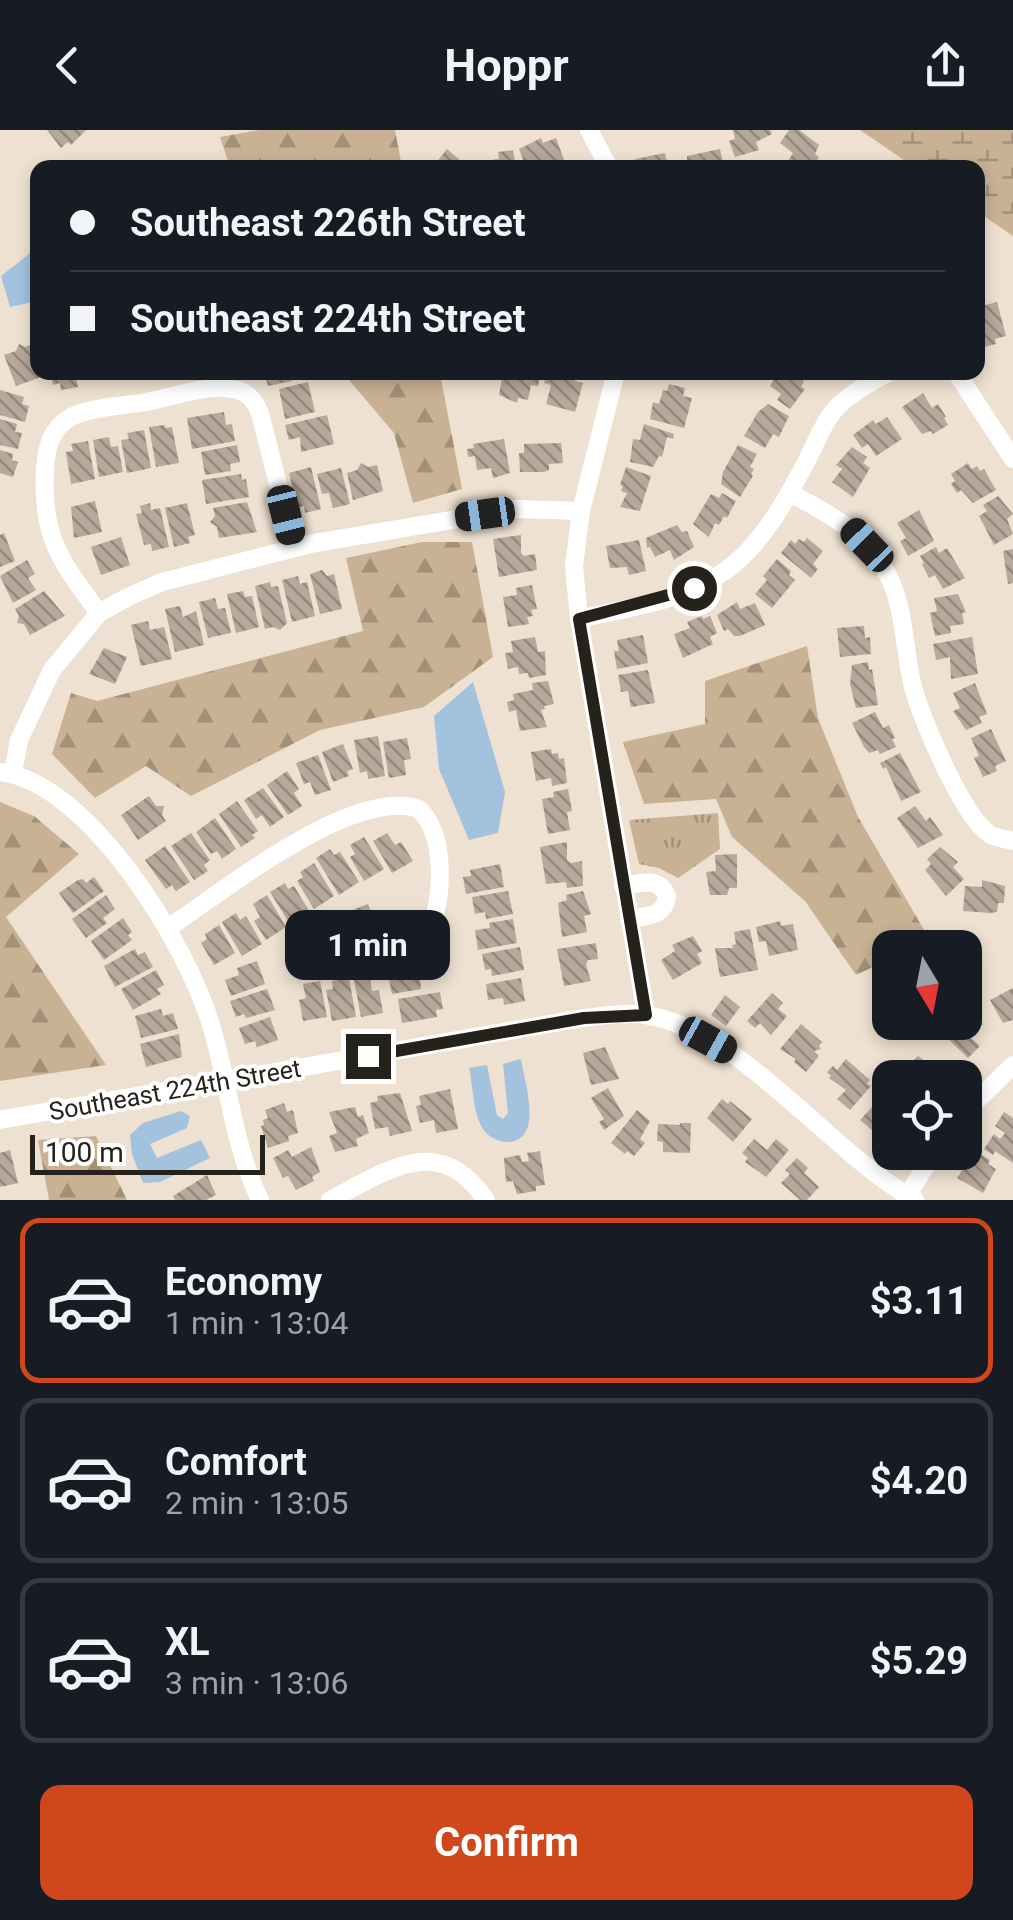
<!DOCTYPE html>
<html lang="en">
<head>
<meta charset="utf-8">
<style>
	:root { --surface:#171b24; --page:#242831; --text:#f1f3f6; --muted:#9ea1a6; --line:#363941; --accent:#cf471a }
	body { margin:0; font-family:Roboto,sans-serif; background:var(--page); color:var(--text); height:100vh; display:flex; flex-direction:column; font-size:38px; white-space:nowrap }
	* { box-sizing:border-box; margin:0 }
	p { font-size:32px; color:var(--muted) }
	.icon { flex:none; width:55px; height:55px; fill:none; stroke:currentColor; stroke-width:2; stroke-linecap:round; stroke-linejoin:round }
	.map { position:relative; height:1070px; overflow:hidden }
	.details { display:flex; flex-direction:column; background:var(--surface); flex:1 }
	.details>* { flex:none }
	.top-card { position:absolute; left:30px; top:30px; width:955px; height:220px; border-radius:20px; box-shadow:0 5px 15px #0003; display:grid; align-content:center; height:220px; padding:0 40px; background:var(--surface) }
	.needle { width:65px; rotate:170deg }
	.fabs { position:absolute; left:872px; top:800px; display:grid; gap:20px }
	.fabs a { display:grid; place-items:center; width:110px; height:110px; border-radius:20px; background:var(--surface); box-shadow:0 5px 15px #0003; font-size:50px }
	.scale { position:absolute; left:30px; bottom:25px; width:235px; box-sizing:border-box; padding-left:10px; border:5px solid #25211b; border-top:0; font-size:28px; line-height:35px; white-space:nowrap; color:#25211b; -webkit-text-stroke:8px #fff; paint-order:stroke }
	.end { position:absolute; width:45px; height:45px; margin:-22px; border:12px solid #25211b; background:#fff; box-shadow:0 0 0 5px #fff }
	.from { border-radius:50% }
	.bubble { position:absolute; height:70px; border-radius:20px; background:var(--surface); box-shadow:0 5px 15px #0003; font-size:32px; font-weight:700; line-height:70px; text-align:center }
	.car { position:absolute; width:30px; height:60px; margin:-30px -15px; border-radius:12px; box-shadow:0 0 8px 2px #0007; background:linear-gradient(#222 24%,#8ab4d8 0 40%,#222 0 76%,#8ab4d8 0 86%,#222 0) }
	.top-card b { display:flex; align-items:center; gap:35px; height:95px; font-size:38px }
	.top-card b+b { border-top:2px solid var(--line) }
	.top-card i { width:25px; height:25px; background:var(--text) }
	ul { padding:18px 0 0; list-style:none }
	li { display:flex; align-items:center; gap:30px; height:165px; margin:0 20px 15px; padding:0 20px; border:5px solid var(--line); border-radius:20px }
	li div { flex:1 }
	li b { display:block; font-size:38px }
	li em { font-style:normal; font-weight:700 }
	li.on { border-color:var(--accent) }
	li>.icon { width:90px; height:90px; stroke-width:1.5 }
	.primary-button { display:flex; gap:20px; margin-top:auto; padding:20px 40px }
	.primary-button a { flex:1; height:115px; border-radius:20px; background:var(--accent); color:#fff; font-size:40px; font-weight:700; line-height:115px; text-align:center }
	header { display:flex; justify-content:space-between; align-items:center; height:130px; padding:0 40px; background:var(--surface); font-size:45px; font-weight:700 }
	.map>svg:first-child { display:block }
	.forest { fill:url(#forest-firs) }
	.wetland { fill:url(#wetland-marsh) }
	.park { fill:url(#park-tufts) }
	.water { fill:#a2c2de }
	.building { fill:url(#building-back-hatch) }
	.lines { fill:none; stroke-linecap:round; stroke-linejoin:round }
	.street { stroke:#fff; stroke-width:18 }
	.route { stroke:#25211b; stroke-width:12 }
	.labels { text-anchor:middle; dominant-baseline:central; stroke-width:8; stroke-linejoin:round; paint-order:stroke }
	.street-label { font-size:25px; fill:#25211b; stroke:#fff }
</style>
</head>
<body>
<header><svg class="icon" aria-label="back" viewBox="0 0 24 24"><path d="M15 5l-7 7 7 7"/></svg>Hoppr<svg class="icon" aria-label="share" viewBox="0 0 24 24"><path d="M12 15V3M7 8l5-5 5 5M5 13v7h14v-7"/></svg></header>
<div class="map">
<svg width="1013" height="1070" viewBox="0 0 1013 1070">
	<defs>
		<pattern id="forest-firs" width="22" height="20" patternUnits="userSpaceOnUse" patternTransform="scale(2.5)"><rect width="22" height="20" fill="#c9b294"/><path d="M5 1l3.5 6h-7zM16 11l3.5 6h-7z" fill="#a39078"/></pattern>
		<pattern id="wetland-marsh" width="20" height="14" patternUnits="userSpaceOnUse" patternTransform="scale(2.5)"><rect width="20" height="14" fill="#c9b294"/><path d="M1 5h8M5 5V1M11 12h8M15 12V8" fill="none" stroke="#a39078"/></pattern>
		<pattern id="park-tufts" width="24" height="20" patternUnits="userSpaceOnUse" patternTransform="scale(2.5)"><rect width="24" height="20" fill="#c9b294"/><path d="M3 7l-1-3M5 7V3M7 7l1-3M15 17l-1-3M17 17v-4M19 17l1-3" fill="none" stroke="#a39078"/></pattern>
		<pattern id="building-back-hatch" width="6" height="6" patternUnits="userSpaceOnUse" patternTransform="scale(2.5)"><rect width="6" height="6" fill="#b6a89a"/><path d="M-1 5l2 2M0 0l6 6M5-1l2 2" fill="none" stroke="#94887d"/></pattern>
	</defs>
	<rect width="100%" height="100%" fill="#eee1d1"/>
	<g class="forest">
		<path d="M259 0H395L402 37H230L220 7Z"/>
		<path d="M343 243H440L462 359 413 373 394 303Z"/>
		<path d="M422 412H472L493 527 424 577 320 600 191 666 146 636 95 668 52 624 71 563 97 571 363 501 346 428Z"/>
		<path d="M807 516 818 588 858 687 930 810 915 817 890 818V829L856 845 805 771 732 707 716 669 644 674 623 612 705 594V551Z"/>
		<path d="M0 672 34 686 79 724 6 787 106 935 0 951Z"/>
		<path d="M96 1006 127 1070H49L38 1010Z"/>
	</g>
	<path class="wetland" d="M860 0H1013V106L978 82V38L914 37Z"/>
	<path class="park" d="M718 683 720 719 678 748 659 738 639 734 629 690Z"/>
	<g class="water">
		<path d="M37 109V171L10 177 1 146 29 124Z"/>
		<path d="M473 552 505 662 498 703 469 710 439 639 434 586Z"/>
		<path d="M521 929C524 950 544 1008 510 1012 500 1013 488 1007 483 999 473 984 473 956 469 938L487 935 497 985 503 989 508 983 503 934Z"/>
		<path d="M181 981 190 986 187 998 150 1014 157 1028 201 1010 210 1028 160 1052 143 1053 132 1024 130 1005 143 993Z"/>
	</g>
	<g class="building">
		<path d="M47 0H86L71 15 68 12 61 18Z"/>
		<path d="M733 0H770L772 4 756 12 759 20 735 27 729 11 735 9Z"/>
		<path d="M789 0H799L819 15 815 24 819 27 812 38H797L788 31 793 23 780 13Z"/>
		<path d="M541 8 543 13 556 8 567 38H535L532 31 525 34 519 19Z"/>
		<path d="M447 19 461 31 460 33 465 38H432Z"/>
		<path d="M720 19 724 38H687V26Z"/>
		<path d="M513 20 516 38H485L484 31 499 29 498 22Z"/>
		<path d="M665 23 667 33 674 31 676 38H636L635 29Z"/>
		<path d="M997 172 1006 206 995 209 996 214 980 218 978 177Z"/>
		<path d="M19 214 25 217 33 214 38 227V242L44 246 16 256 4 225 16 221Z"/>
		<path d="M50 242H75L78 257 61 260 60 253 53 255Z"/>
		<path d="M264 242H290L292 251 268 256Z"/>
		<path d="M509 242H541L538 256 531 255 528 270 518 268 517 273 499 265 503 243Z"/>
		<path d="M547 242H571L575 251 583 253 575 282 546 274 551 255 544 253Z"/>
		<path d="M769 242H803L799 248 804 251 801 257 805 259 790 279 777 270 781 264 770 256 775 247Z"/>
		<path d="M308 252 315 282 285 289 279 259Z"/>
		<path d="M669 254 685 258 683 266 692 268 684 298 650 289 653 272 659 274 663 260 667 261Z"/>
		<path d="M0 260 24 267 22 274 29 276 25 292 0 285Z"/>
		<path d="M923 263 932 278 938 274 946 287 944 288 948 295 933 304 931 301 922 304 902 277Z"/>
		<path d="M768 274 789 286 779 307 773 304 765 318 744 306 758 282Z"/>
		<path d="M224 282 226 295 232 294 235 311 192 319 187 288Z"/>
		<path d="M327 285 334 314 301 322 300 307 289 310 285 295Z"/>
		<path d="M887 287 902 309 876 326 868 314 862 318 853 305 873 290 876 294Z"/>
		<path d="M0 289 17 294 15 302 22 303 18 319 0 315Z"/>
		<path d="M644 294 674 304 673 309 667 307 662 327 659 326 653 337 630 332 633 309 640 310Z"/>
		<path d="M165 295V298L172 297 179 333 156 337 149 297Z"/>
		<path d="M144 300 151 338 127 343 121 310 129 309 127 303Z"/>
		<path d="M109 307 111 317 118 316 123 342 99 347 93 310Z"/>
		<path d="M504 309 510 343 493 348 491 338 477 340 475 326 468 327 467 319 474 318 473 314Z"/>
		<path d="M88 311 95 349 71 354 66 322 73 321 71 314Z"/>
		<path d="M561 313 563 333 549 334V340L544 342H520L519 323H524V314Z"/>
		<path d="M237 315 240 332 230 334 231 341 205 345 201 322Z"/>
		<path d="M738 315 757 324 750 337 754 339 751 344 753 346 740 367 721 354 723 342Z"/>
		<path d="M852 317 867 327 863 333 870 338 853 367 832 352 842 339 836 335Z"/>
		<path d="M0 320 13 324 12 330 18 332 13 347 0 343Z"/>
		<path d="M361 333 368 337 377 335 383 361 353 370 347 343 357 340Z"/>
		<path d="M968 333 972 339 977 336 980 341 984 339 996 360 973 373 961 360 957 363 951 354 955 351 951 344Z"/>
		<path d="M311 337 321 379 305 383 304 376 297 378 289 343Z"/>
		<path d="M626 337 651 346 640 381 620 377 627 363 621 361 623 356 620 355Z"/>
		<path d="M341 338 350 374 333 378 329 363 322 364 317 344Z"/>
		<path d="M241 344 242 350 246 349 249 367 206 374 202 350Z"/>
		<path d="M722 363 736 371 727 388 724 386 719 395 715 393 709 407 693 394 711 364 719 368Z"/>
		<path d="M998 366 1013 384 1007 389 1013 404 994 415 979 386 987 381 983 375Z"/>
		<path d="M95 371 102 402 74 408 71 377Z"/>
		<path d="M247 372 257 402 219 408 217 397 210 392 215 386 213 378Z"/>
		<path d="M150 373 151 380 160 378 169 417 152 421 151 414 144 415 136 384 142 383 140 376Z"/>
		<path d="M187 373 195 405 188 407 190 413 174 417 165 378Z"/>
		<path d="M919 380 934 411 908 426 900 411 906 408 897 393Z"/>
		<path d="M677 395 682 402 687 401 694 417 674 430 670 420 655 427 650 417 647 418 646 408Z"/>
		<path d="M4 403 15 431 0 437V405Z"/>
		<path d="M521 405V423L524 426 535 424 537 440 499 447 493 409Z"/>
		<path d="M121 407 130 435 101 445 91 417Z"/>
		<path d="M807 408 823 421 813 434 818 439 811 448 781 423 791 410 795 414 799 409 804 412Z"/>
		<path d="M639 410 646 441 629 445 627 437 610 438 606 416Z"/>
		<path d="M936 417 939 423 947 418 965 448 943 459 935 445 929 448 922 434 924 433 920 426Z"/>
		<path d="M1013 419V453L1008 454 1003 421Z"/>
		<path d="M777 429 791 441 789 445 795 450 772 478 755 464 767 450 763 446Z"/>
		<path d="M27 430 35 444 28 448 36 460 13 473 0 446Z"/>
		<path d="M322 440 327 446 334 444 342 479 320 484 310 444Z"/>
		<path d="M298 446 300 454 307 452 315 486 292 492 282 450Z"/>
		<path d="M270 452 271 457 278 456 287 493 280 500 273 497 265 499 255 456Z"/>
		<path d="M532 455 537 479 531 480 533 486 527 487 529 494 508 497 503 467 517 465 516 458Z"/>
		<path d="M44 461 65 486 30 505 24 494 17 493 19 486 15 479Z"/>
		<path d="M243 461 245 467 252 466 259 497 236 503 227 464Z"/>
		<path d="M958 464 966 482 962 483 964 494 950 496 951 503 935 506 930 483 937 481 934 468Z"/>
		<path d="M215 468 218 479 225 478 231 503 208 508 199 472Z"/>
		<path d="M737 472 740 479 755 473 765 495 740 506H734L728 499 724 501 717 485Z"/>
		<path d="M180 476 183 487 196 481 204 515 175 522 165 479Z"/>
		<path d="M702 486 703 489 710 486 717 503 710 507 713 514 683 528 674 504 690 498 687 492Z"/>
		<path d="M148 491 150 500 164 497 172 529 141 536 131 495Z"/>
		<path d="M864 496 865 508 870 507 871 524 840 527 837 498Z"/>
		<path d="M643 505 648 533 617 539 614 521H619L617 510Z"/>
		<path d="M535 507 538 522 545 521 546 545 529 548 528 543 519 544 518 537 508 539 505 523 513 522 511 511Z"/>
		<path d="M972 507 978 544 951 549 950 527 936 530 933 514Z"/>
		<path d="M104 518 127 527 115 554 89 544Z"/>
		<path d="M868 532 869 540 872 539 878 575 856 578 850 554 852 535Z"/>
		<path d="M648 540 655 573 631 577 628 561 621 562 618 545Z"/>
		<path d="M548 551 554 574 544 576 545 579 541 580 547 597 520 601 516 580 509 582 507 572 514 570 513 564 533 560 532 553Z"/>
		<path d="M975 553 987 584 979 587 982 593 966 600 953 581 960 578 953 563Z"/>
		<path d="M875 582 883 598 889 595 895 608 892 609 896 617 880 624 878 620 869 623 864 617 852 593Z"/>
		<path d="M991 599 1006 631 995 636 997 641 983 647 974 628 979 626 971 608Z"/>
		<path d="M378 606 385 646 368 649 367 641 360 643 354 610Z"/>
		<path d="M407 608 411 629 404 630 406 645 389 648 383 612Z"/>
		<path d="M343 614 353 639 347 641 349 646 333 652 322 622Z"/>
		<path d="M551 619 552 624 558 623 559 629 564 628 567 653 552 656 551 648 536 651 531 622Z"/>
		<path d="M900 623 921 662 901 671 886 637 883 639 880 633Z"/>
		<path d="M318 625 331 660 315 665 310 652 304 654 296 633Z"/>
		<path d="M287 641 299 659 294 663 302 676 288 685 267 655Z"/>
		<path d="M263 658 284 687 270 697 262 685 256 689 244 670Z"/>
		<path d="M568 659 572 681 567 682 570 700 548 704 542 669 554 667 553 662Z"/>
		<path d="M149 666 156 676H164L162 685 166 691 138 710 121 685Z"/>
		<path d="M237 671 258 701 252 705 255 708 241 717 219 684Z"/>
		<path d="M915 676 926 691 930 687 943 705 918 718 897 688Z"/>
		<path d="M215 688 236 719 222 729 217 721 211 724 196 702Z"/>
		<path d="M191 703 210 730 204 735 208 741 194 750 171 716Z"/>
		<path d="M387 703 395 715 401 712 413 731 392 743 373 711Z"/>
		<path d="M364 707 384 739 364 751 350 727 355 724 350 715Z"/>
		<path d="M567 712V730L571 733 582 731 583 756 567 758 566 752 546 754 540 717Z"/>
		<path d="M165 716 190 752 176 761 172 755 166 759 145 730Z"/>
		<path d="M940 717 958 732 953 737 964 749 946 766 925 740 931 734 927 729Z"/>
		<path d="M330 719 334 725 340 722 359 752 339 765 316 728Z"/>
		<path d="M737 724V758H729L727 765H710L706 742 716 741 715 725Z"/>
		<path d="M314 733 334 766 314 779 297 751 303 747 300 742Z"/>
		<path d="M500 734 504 757 466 764 463 747 471 746 470 740Z"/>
		<path d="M94 747 104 761 73 783 59 763 78 750 83 749 86 753Z"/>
		<path d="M982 750 1005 756 1004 773H998L997 782 990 783 963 781 965 756 982 757Z"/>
		<path d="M285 753 288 759 294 756 311 784 291 796 270 762Z"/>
		<path d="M508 761 513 784 486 789 485 782 475 784 472 767Z"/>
		<path d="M583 761 591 784 584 786 587 802 562 807 558 773 567 770 566 765Z"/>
		<path d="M106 765 115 779 103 788 107 793 86 808 72 789Z"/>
		<path d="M267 765 286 797 266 810 254 791 260 787 253 774Z"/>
		<path d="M368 774 380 802 353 812 342 784Z"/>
		<path d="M236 783 240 790 246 786 262 814 242 826 222 792Z"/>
		<path d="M123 788 132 802 128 805 132 810 104 830 91 811Z"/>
		<path d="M513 789 517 813 478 820 475 800 490 798 489 793Z"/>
		<path d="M780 791 781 796 793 794 798 820 769 826 766 811 759 812 756 797Z"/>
		<path d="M219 795 235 823 214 835 201 813 207 809 205 804Z"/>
		<path d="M750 799 758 840 720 847 715 818H733L732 815 736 814 734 802Z"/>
		<path d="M693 806 702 821 697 824 702 833 673 850 661 830 675 821 672 815Z"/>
		<path d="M596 813 598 829 588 830 586 835 591 851 564 856 557 819Z"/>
		<path d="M520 817 524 840 492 846 491 839 485 840 482 824Z"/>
		<path d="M135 819 138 825 145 822 153 837 115 857 104 836Z"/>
		<path d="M418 828 421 859 392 864 386 834Z"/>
		<path d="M257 831 265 854 231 866 225 850 239 845 237 838Z"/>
		<path d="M156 840 164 855 157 859 161 864 133 880 121 859Z"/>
		<path d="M370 847 372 861 379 860 383 883 361 887 354 850Z"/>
		<path d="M349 848 356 887 332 891 326 860 333 859 332 851Z"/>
		<path d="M521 848 525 871 504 875 503 868 488 870 486 854Z"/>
		<path d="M320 851 327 887 303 891 299 870 306 868 303 854Z"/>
		<path d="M1013 858V890L1003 893 990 870Z"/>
		<path d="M267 859 275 880 246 888 244 884 236 887 230 871Z"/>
		<path d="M440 862 443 879 436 880 437 887 402 893 398 869Z"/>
		<path d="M772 863 783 873 778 879 787 886 771 905 760 893 755 898 747 891Z"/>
		<path d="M725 865 740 877 726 896 711 885Z"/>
		<path d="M161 879 163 886 173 883 178 899 141 908 135 886Z"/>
		<path d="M969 881 983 894 970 907 980 916 968 928 943 904 954 892H965Z"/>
		<path d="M270 887 278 910 257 917 255 911 245 914 239 898Z"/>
		<path d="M801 894 822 912 819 916 821 919 814 921 819 926 806 942 794 932 796 929 780 919Z"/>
		<path d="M179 904 182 927 146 937 140 914Z"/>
		<path d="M605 917 619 949 591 955 583 923Z"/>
		<path d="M918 926 934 938 939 933 951 945 907 948 913 941 908 936Z"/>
		<path d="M846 929 870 950 867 954 871 956 850 980 837 969 846 960 829 948 831 946 827 942 833 936 837 940Z"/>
		<path d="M608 958 624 986 604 1000 599 992 604 989 591 968Z"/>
		<path d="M450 959 458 999 436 1003 434 990 420 993 416 976 421 975 419 966Z"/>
		<path d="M400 963 412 1001 390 1006 388 997 375 999 370 973 378 971 377 966Z"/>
		<path d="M890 967V1010L888 1012 876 997 873 1001 860 990 875 974 880 979Z"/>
		<path d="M722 969 728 974 730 971 752 989 733 1012 707 988Z"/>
		<path d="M284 973 287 982 293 980 298 1003 288 1006 289 1011 268 1018 261 996 264 995 263 990 268 988 265 980Z"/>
		<path d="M355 977 358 987 363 985 369 1003 356 1009 358 1016 335 1022 329 1006 337 1003 329 982Z"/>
		<path d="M637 980 650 991 640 1009 645 1013 634 1026 627 1021 625 1024 611 1013Z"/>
		<path d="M1004 982 1013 988V1033L995 1021 993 1025 984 1019 994 1004 1000 1009 1005 1003 995 996Z"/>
		<path d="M680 993H691L690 1023 663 1022V1012L657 1011 658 994 680 995Z"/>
		<path d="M754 1009 767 1020 776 1009 789 1020 766 1047 745 1032 748 1028 742 1023Z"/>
		<path d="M311 1017 320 1042 312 1047 314 1051 296 1060 288 1046 283 1048 273 1028 288 1020 292 1027Z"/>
		<path d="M10 1020 18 1053 0 1057V1023Z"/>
		<path d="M540 1021 545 1055 536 1056V1061L517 1064 513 1051 506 1052 504 1028 520 1025 522 1032 529 1031 527 1023Z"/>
		<path d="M975 1021 990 1030 988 1034 996 1039 983 1063 957 1048Z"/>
		<path d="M797 1028 808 1038 804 1043 819 1057 807 1070H800L781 1053 790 1044 785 1040Z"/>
		<path d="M207 1045 216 1065 206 1070H175L173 1066Z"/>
	</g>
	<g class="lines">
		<g class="street">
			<path d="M589 0 609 38"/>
			<path d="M616 242 581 381 574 436 579 489 646 885"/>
			<path d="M956 242 1013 329"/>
			<path d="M790 363C830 385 859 398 884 438 906 474 903 517 913 557 921 588 964 690 991 705 997 708 1006 709 1013 711"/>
			<path d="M99 483C60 430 41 407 45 338 47 317 50 299 71 287 92 277 123 276 146 272 173 267 209 253 237 260 251 264 257 274 261 287L294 418"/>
			<path d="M579 489C627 478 684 471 725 441 761 416 787 369 807 330 815 315 822 296 832 283 846 265 869 254 889 242"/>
			<path d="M0 642C90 653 187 815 211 895 229 954 233 1014 260 1070"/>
			<path d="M13 643 19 610 52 540 99 483 128 467 162 452 315 413 517 379 581 381"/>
			<path d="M623 756C640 753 659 746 667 766 665 787 646 786 629 789"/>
			<path d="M168 798C224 761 353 656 419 679 446 705 443 765 431 797"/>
			<path d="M965 982 1013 935"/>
			<path d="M0 990 583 888C603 886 625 882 645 885 740 898 830 1023 915 1070"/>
			<path d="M330 1070C387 1041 439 1001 486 1070"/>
			<path d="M905 1070 934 1022"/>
		</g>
	</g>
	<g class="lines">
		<path class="route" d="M368 926 584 888 646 885 579 489 694 458"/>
	</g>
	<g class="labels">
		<g class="street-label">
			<text transform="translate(175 960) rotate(-10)">Southeast 224th Street</text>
		</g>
	</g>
</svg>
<div class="fabs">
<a><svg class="needle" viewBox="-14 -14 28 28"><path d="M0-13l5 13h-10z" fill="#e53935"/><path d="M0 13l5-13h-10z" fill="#9ea1a6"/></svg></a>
<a><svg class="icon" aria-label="locate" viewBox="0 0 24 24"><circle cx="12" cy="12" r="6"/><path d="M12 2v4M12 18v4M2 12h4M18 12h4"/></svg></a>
</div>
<div class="scale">100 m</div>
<i class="end from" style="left:694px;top:458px"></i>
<i class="end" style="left:368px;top:926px"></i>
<div class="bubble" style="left:285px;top:780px;width:165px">1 min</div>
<i class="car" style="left:485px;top:384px;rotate:262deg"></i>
<i class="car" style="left:286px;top:385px;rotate:166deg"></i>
<i class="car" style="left:867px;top:415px;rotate:316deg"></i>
<i class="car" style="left:708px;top:910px;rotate:119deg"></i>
<div class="top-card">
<b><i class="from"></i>Southeast 226th Street</b>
<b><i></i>Southeast 224th Street</b>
</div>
</div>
<section class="details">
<ul>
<li class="on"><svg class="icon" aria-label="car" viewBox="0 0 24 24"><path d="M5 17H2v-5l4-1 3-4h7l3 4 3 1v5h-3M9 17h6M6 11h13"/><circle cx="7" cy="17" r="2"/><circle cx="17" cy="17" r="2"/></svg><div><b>Economy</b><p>1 min · 13:04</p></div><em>$3.11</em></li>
<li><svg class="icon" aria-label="car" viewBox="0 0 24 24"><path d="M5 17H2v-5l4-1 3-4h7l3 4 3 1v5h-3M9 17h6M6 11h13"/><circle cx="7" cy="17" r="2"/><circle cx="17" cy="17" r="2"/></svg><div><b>Comfort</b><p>2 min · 13:05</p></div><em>$4.20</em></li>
<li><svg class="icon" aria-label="car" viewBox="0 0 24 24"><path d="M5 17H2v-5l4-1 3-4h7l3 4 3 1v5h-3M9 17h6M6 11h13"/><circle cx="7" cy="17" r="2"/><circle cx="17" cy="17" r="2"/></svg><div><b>XL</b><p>3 min · 13:06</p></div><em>$5.29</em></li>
</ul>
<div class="primary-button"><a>Confirm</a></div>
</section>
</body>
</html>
